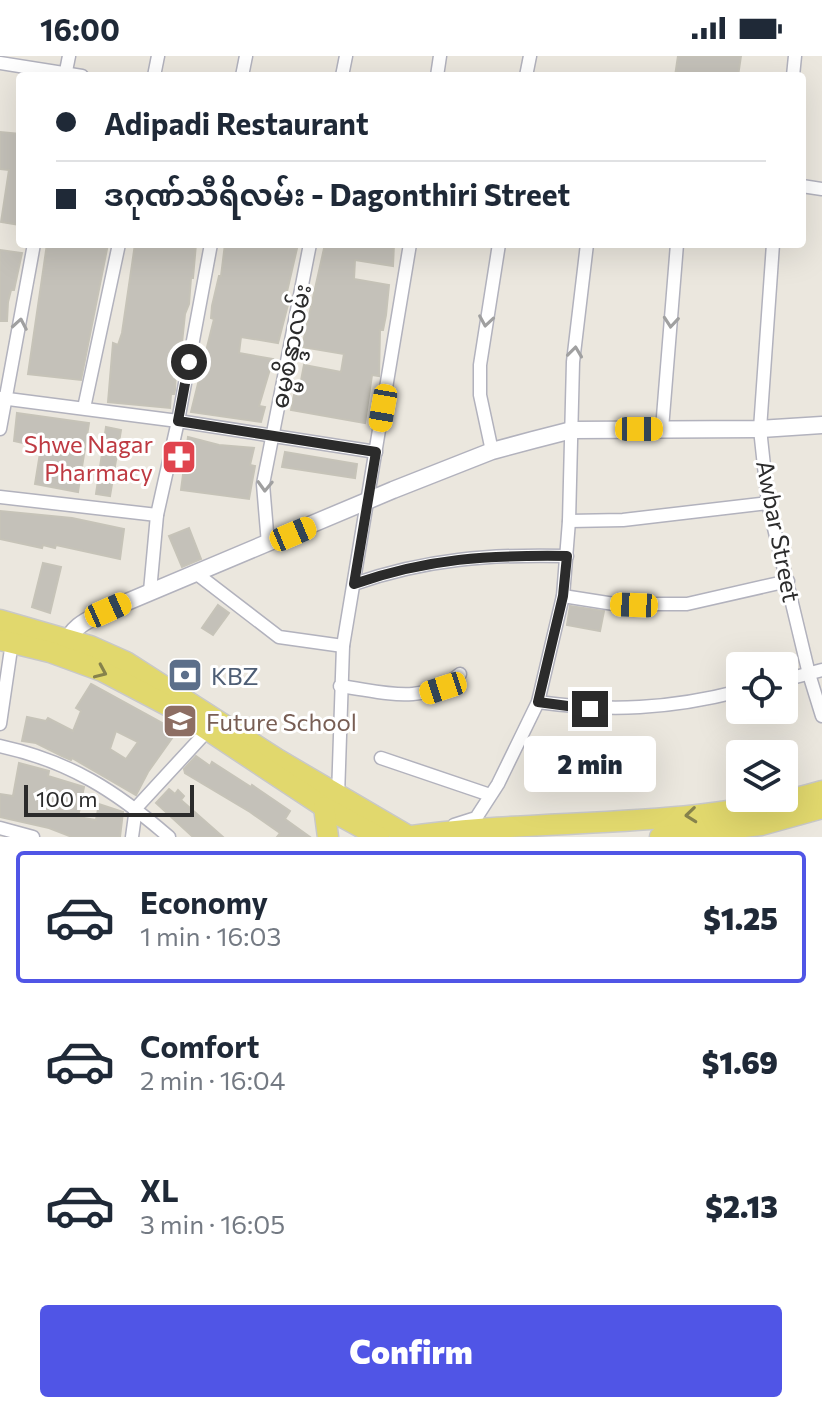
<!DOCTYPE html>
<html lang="en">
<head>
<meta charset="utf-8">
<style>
	:root { --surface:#fff; --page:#f6f6f7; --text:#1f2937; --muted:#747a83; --line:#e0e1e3; --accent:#5055e6 }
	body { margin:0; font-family:Commissioner,"Noto Sans Myanmar",sans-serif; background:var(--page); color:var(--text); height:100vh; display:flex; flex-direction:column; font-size:30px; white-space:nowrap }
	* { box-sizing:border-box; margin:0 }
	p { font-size:26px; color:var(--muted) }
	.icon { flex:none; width:44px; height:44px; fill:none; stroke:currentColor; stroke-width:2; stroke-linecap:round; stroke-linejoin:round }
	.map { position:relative; height:781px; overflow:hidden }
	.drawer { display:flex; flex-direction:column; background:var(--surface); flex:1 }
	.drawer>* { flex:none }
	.top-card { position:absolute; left:16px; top:16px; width:790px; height:176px; border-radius:8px; box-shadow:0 8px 32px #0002; display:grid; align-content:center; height:176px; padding:0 40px; background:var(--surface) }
	.buttons { position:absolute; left:726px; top:596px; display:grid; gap:16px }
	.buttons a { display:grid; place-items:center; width:72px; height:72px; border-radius:8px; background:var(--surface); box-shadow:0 8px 32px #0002; font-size:40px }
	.scale { position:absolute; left:24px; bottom:20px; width:170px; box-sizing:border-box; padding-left:8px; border:4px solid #2b2b2b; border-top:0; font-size:22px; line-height:28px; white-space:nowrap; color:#2b2b2b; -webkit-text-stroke:6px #fff; paint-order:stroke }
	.end { position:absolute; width:36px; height:36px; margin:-18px; border:10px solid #2b2b2b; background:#fff; box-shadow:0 0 0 4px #fff }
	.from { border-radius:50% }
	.bubble { position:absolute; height:56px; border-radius:8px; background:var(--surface); box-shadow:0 8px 32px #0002; font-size:26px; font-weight:800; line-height:56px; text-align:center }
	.car { position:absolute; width:24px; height:48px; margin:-24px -12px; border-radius:10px; box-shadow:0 0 6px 2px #0007; background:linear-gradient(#f5c518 24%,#345 0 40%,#f5c518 0 76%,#345 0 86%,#f5c518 0) }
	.top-card b { display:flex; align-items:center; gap:28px; height:76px; font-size:30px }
	.top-card b+b { border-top:2px solid var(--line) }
	.top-card i { width:20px; height:20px; background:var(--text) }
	ul { padding:14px 0 0; list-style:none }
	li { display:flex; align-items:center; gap:24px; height:132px; margin:0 16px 12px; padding:0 24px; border:4px solid transparent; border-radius:8px }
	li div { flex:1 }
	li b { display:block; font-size:30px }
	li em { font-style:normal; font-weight:800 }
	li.current { border-color:var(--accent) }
	li>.icon { width:72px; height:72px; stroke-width:1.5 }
	.primary-button { display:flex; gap:16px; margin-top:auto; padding:16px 40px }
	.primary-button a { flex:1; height:92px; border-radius:8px; background:var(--accent); color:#fff; font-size:32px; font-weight:800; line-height:92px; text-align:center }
	.status { display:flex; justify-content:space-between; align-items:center; height:56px; padding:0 40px; background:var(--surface); direction:ltr }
	.status svg { height:22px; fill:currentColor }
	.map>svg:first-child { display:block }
	.building { fill:#c4c1b9; stroke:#c6c3b8; stroke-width:2; fill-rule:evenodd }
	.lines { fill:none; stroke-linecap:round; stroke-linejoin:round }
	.minor-casing { stroke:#b2b2bd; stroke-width:15 }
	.tertiary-casing { stroke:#b2b2bd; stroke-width:19 }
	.primary-casing { stroke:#c8c8c8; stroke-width:23 }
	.minor { stroke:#fff; stroke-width:12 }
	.tertiary { stroke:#fff; stroke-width:16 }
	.primary { stroke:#e1d86d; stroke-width:20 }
	.oneway { stroke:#a0a0a0 }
	.oneway2 { stroke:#86824c }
	.route { stroke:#2b2b2b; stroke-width:10 }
	.labels { text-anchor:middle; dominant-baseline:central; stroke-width:6; stroke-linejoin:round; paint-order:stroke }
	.street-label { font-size:24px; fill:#2b2b2b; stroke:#fff }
	.health-label { font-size:24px; fill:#be3a42; stroke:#fff; text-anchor:end }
	.service-label { font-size:24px; fill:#4e5e75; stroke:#fff; text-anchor:start }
	.education-label { font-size:24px; fill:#785e54; stroke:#fff; text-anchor:start }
</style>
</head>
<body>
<div class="status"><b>16:00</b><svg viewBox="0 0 49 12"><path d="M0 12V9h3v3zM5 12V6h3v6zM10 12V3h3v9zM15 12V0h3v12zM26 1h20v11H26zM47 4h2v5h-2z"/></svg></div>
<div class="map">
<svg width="822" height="781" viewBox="0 0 822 781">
	<rect width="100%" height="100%" fill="#ebe7de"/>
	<g class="building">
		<path d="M678 0H741L738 20H675Z"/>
		<path d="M0 76 20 78V169L1 166 9 114 0 113Z"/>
		<path d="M47 188H108L81 324 28 318Z"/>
		<path d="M135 188H196L193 222H191L189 248 185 258 182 287 180 286 177 299 175 334 174 338H171L170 352 108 346 113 287 118 289 122 277Z"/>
		<path d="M225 188H298L286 240 290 241 278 287 241 281 239 297 273 303 259 350 265 351 261 366 191 356 214 263 211 262 212 250 219 220H221Z"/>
		<path d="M325 188H394L393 210 355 204 354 223 389 229 386 259 383 274H380L379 320 372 319 365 367 291 354 294 339 298 340 304 309 341 316 344 298 302 291Z"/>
		<path d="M0 194 22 197 14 234H11L8 246 7 265H0Z"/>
		<path d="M17 357 89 367 78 436 35 428 41 391 14 385Z"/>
		<path d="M106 371 121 374 110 440 96 438Z"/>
		<path d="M188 381 219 389 254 392 250 409 255 410 249 443 181 434Z"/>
		<path d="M285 396 357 408 355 422 282 411Z"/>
		<path d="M0 455 72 462 124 473 120 503 56 489 55 492 43 489 42 492 0 483Z"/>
		<path d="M189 472 201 503 182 511 169 480Z"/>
		<path d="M43 507 61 511 50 557 32 551Z"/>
		<path d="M218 549 229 557 213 579 202 572Z"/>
		<path d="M570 550 604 555 600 575 567 569Z"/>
		<path d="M91 628 177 675 148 716 136 739 72 702 71 704 62 700 36 687 22 685 27 661 46 665 48 662 73 675 81 655 76 652ZM116 675 138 686 126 703 110 693Z"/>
		<path d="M196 700 210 710 212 706 251 731 252 729 290 755 285 763 310 781H277L280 777 250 756 185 717 184 713Z"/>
		<path d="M19 707 49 715 48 720 84 731 78 761 96 764 99 748 123 756 120 781H72L49 772 0 761V738L13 740Z"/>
		<path d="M169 733 175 738 178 734 184 740 181 744 223 781H193L156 747Z"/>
	</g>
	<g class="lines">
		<g class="minor-casing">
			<g id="minor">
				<path d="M0 7 82 20"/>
				<path d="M65 20 69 0"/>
				<path d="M154 20 158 0"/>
				<path d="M242 20 246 0"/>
				<path d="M342 20 346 0"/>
				<path d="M437 20 440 0"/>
				<path d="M526 20 530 0"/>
				<path d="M793 20 795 0"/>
				<path d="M802 130 822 133"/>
				<path d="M773 188 760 373 768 447 809 618 822 660"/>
				<path d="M0 342 178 365 376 396"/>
				<path d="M84 352 119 188"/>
				<path d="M0 373 34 188"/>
				<path d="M662 373 677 188"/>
				<path d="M492 395 480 339V309L499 188"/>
				<path d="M0 441 157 459"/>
				<path d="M569 465 623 464 768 447"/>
				<path d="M268 488 263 428 310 188"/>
				<path d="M197 518 279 581 343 590"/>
				<path d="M354 528C425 503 491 498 567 500"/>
				<path d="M150 535 157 459 178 365 211 188"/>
				<path d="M563 540 614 548H687L788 525"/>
				<path d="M784 624 822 614"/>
				<path d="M340 630C386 636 421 650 460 618"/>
				<path d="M538 646C610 656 670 653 740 635"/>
				<path d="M0 668 12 586"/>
				<path d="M0 690C69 705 116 735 169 781"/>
				<path d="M381 702 490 739"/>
				<path d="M338 740 343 590 410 188"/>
				<path d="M454 769 476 762 498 728 538 646 563 540 569 465 573 306 587 188"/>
				<path d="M0 772 33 781"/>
				<path d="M132 781 136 752 208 674"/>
			</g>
		</g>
		<g class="tertiary-casing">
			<path id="tertiary" d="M64 592C72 569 88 564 108 554L393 434 492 395 533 384 572 374 760 373 822 369"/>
		</g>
		<g class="primary-casing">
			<g id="primary">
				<path d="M0 564 90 590 126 606 277 703 410 781"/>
				<path d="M0 584 50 596 102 615 182 657 324 751 379 781"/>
				<path d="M324 751 328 781"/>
				<path d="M405 781C543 761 687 775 822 735"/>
				<path d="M660 781 761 769 822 752"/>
			</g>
		</g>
		<use href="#minor" class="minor"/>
		<use href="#tertiary" class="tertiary"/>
		<use href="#primary" class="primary"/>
	</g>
	<defs><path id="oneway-chevron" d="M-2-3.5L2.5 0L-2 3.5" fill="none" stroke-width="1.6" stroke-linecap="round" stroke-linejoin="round" transform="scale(2)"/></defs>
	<g class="oneway">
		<use href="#oneway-chevron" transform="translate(486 265) rotate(99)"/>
		<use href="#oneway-chevron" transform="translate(671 266) rotate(95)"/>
		<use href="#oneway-chevron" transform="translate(20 268) rotate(-80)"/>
		<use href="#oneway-chevron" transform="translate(575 296) rotate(-83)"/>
		<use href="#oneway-chevron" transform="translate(265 430) rotate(92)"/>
	</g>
	<g class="oneway2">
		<use href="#oneway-chevron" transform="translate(101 616) rotate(24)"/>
		<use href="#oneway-chevron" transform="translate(691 759) rotate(174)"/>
	</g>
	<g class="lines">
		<path class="route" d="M189 306 178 365 376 396 354 528C429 502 488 499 567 500L563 540 538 646 590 653"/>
	</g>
	<defs>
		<g id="pharmacy-square" transform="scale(1.8)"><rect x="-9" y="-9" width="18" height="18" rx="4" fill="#e0444e" stroke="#fff"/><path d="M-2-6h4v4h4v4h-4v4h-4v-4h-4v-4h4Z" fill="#fff"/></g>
		<g id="bank-square" transform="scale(1.8)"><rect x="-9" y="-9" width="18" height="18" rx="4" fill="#5c6f8a" stroke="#fff"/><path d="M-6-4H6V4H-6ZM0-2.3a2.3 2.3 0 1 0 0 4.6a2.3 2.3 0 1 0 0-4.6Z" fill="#fff"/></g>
		<g id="school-square" transform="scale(1.8)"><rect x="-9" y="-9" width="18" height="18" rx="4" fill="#8d6e63" stroke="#fff"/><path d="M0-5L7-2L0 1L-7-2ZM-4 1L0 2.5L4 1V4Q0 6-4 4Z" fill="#fff"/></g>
	</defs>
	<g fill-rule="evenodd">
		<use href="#pharmacy-square" x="179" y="401"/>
		<use href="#bank-square" x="185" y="619"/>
		<use href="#school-square" x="180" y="665"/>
	</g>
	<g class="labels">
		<g class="street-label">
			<text transform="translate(290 290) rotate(-79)">ဓမ္မစိန္ဒာလမ်း</text>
			<text transform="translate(779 475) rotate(79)">Awbar Street</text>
		</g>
		<g class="health-label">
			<text x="153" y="387">Shwe Nagar<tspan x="153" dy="28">Pharmacy</tspan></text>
		</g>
		<g class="service-label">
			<text x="211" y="619">KBZ</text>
		</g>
		<g class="education-label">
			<text x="206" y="665">Future School</text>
		</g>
	</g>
</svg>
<div class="buttons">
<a><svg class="icon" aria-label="locate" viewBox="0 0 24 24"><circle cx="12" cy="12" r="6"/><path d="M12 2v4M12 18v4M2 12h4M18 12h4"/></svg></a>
<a><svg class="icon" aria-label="layers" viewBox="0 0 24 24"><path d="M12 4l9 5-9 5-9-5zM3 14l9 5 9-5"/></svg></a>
</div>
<div class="scale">100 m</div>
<i class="end from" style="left:189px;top:306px"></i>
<i class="end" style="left:590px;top:653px"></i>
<div class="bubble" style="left:524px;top:680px;width:132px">2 min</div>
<i class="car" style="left:383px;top:352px;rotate:190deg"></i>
<i class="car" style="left:639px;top:373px;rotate:90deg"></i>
<i class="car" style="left:293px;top:478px;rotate:67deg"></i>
<i class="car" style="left:634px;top:549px;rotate:272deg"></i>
<i class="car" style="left:108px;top:554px;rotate:66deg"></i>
<i class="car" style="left:443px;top:632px;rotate:252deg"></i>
<div class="top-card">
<b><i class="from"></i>Adipadi Restaurant</b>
<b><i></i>ဒဂုဏ်သီရိလမ်း - Dagonthiri Street</b>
</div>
</div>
<section class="drawer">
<ul>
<li class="current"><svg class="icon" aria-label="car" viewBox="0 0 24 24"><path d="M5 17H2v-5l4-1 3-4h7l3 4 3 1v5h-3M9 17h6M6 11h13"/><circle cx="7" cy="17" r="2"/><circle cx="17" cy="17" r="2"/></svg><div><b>Economy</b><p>1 min · 16:03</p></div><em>$1.25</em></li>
<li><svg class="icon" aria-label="car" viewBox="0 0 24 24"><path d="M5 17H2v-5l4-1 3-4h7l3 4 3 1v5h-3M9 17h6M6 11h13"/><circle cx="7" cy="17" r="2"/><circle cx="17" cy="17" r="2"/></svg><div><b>Comfort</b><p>2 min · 16:04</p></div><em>$1.69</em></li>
<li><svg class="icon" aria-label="car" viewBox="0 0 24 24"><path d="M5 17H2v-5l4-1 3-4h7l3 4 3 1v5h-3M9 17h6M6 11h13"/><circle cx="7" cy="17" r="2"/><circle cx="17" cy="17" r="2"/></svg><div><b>XL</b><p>3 min · 16:05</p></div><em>$2.13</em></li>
</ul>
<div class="primary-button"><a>Confirm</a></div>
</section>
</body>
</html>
